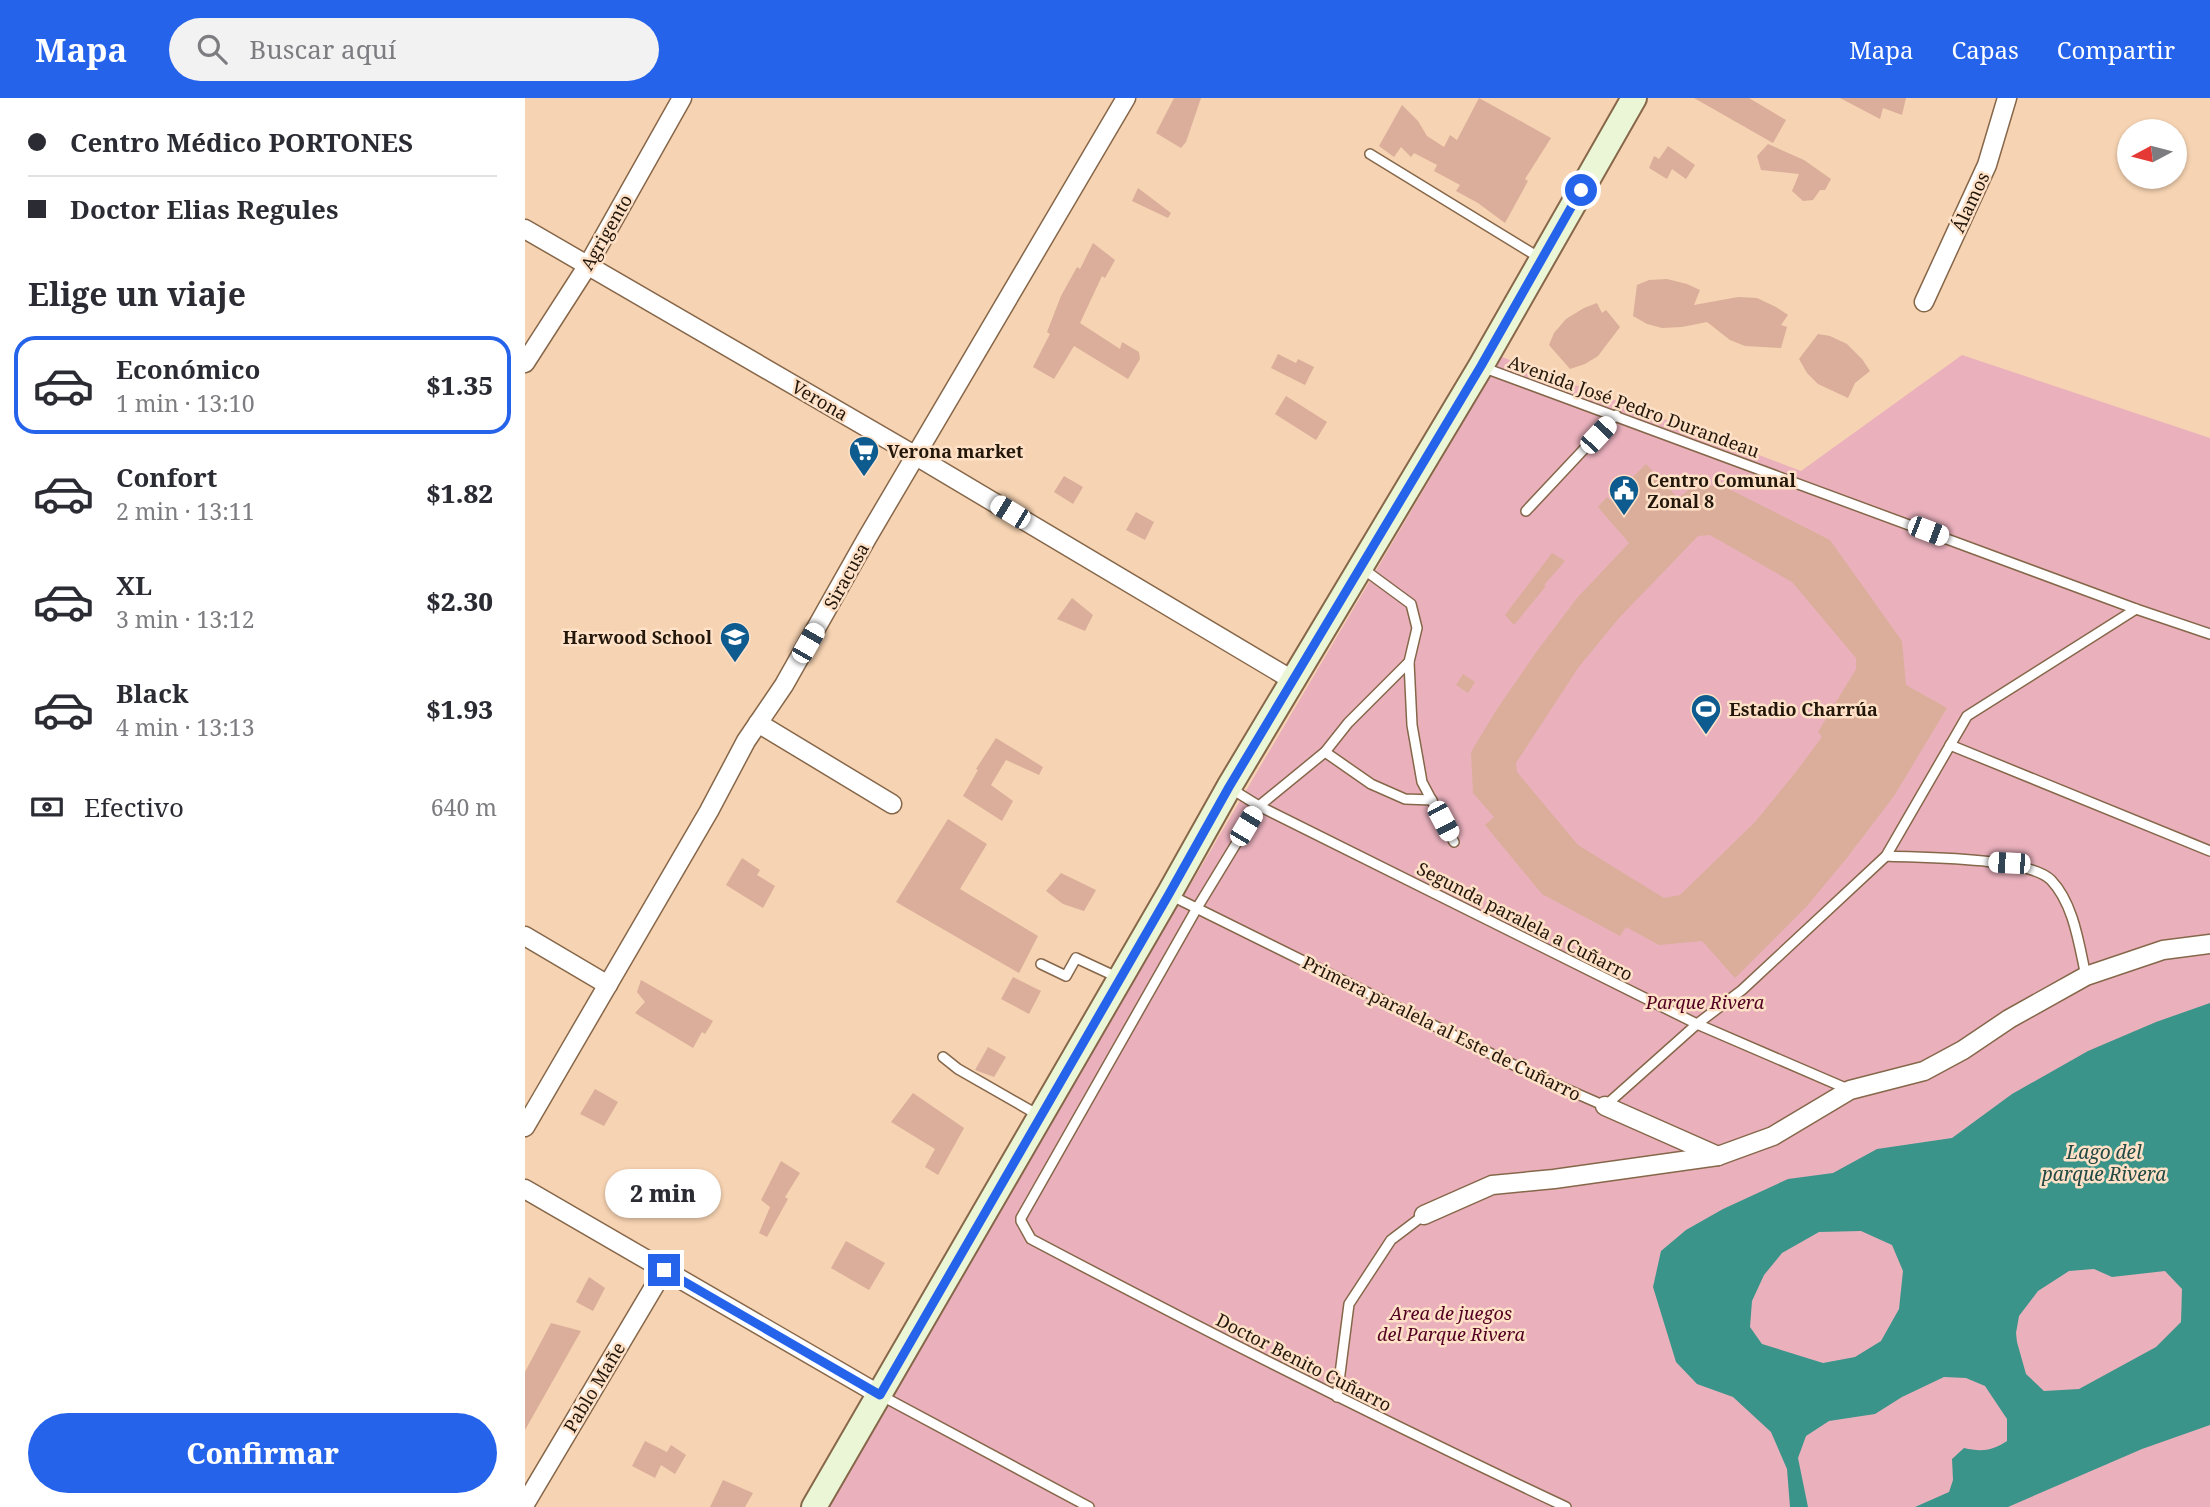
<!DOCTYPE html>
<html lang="es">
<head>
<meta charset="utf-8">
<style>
	:root { --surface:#fff; --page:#f2f2f3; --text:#2b2b33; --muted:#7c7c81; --line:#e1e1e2; --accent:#2563eb }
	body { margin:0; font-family:"Noto Serif",serif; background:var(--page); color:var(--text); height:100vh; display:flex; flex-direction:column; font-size:26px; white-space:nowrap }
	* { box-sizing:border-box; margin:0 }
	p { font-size:23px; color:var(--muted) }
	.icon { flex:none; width:38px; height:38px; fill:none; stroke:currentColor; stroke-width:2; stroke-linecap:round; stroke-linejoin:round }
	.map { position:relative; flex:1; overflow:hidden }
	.sheet { display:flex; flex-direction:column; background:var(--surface); width:525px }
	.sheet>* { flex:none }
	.top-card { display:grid; align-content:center; height:154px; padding:0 28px; background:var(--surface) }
	.needle { width:46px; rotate:263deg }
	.buttons { position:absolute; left:1592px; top:21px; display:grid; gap:14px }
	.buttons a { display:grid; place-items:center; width:70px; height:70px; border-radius:50%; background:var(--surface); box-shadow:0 2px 5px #0004; font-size:35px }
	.end { position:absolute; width:32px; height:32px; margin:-16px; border:9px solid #2563eb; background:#fff; box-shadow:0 0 0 4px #fff }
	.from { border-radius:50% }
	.bubble { position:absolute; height:49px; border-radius:24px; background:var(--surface); box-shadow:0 2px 5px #0004; font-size:23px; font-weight:800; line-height:49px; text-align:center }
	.car { position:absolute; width:21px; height:42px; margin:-21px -10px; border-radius:9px; box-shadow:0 0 5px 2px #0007; background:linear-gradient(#fff 24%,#345 0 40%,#fff 0 76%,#345 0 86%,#fff 0) }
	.top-card b { display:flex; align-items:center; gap:24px; height:66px; font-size:26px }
	.top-card b+b { border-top:2px solid var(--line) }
	.top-card i { width:18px; height:18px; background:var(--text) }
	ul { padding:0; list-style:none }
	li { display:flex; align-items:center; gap:21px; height:98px; margin:0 14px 10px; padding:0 14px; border:4px solid transparent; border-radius:21px }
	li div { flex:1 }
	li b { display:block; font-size:26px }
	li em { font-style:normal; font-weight:800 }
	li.on { border-color:var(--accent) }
	li>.icon { width:63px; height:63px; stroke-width:1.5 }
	h2 { padding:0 28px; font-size:32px; line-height:84px }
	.pay { display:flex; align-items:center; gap:18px; height:77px; padding:0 28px; font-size:26px }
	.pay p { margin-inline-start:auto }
	.cta { display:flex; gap:14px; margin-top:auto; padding:14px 28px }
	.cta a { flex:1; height:80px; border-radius:42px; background:var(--accent); color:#fff; font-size:28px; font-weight:800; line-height:80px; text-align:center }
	header { display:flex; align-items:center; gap:42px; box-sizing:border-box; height:98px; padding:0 35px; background:var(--accent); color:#fff }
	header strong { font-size:33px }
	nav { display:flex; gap:38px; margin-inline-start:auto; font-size:24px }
	.search { width:490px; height:63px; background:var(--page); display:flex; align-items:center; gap:18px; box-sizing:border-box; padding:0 24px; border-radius:38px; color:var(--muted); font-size:26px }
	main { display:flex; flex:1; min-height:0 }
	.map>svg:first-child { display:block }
	.green { fill:#eab1bd }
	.water { fill:#3b9489; fill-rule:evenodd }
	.building { fill:#daae9a; fill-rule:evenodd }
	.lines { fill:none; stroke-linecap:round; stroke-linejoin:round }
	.lane-casing { stroke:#86674a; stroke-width:12 }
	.street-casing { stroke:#86674a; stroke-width:21 }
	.secondary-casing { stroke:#86674a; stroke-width:28 }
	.lane { stroke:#fff; stroke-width:9 }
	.street { stroke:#fff; stroke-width:18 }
	.secondary { stroke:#ebf6d6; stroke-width:24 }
	.route { stroke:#2563eb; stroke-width:9 }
	.labels { text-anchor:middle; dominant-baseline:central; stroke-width:5; stroke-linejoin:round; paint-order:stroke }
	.street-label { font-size:18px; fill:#23170b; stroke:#fee1c7 }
	.poi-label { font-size:18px; font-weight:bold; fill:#23170b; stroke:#fee1c7; text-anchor:start }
	.park-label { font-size:18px; font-style:italic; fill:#530022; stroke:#fee1c7 }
	.water-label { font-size:19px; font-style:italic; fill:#224a45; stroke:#fee1c7 }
</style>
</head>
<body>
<header>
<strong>Mapa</strong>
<div class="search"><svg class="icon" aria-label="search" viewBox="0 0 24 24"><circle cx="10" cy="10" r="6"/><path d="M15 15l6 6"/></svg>Buscar aquí</div>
<nav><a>Mapa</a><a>Capas</a><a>Compartir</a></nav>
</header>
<main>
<section class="sheet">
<div class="top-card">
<b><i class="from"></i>Centro Médico PORTONES</b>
<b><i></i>Doctor Elias Regules</b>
</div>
<h2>Elige un viaje</h2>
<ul>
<li class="on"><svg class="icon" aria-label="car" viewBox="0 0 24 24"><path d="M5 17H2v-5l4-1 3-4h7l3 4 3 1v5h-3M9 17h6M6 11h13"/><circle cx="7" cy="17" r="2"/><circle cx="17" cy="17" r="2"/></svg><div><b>Económico</b><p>1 min · 13:10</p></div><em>$1.35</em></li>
<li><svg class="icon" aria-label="car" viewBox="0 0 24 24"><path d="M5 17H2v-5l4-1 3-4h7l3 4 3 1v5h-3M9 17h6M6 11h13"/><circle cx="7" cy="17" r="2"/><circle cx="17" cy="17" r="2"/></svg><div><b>Confort</b><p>2 min · 13:11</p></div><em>$1.82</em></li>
<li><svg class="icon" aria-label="car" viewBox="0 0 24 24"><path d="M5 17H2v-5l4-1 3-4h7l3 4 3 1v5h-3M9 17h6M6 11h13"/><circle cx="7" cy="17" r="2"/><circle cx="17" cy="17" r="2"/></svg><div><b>XL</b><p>3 min · 13:12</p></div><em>$2.30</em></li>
<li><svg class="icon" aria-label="car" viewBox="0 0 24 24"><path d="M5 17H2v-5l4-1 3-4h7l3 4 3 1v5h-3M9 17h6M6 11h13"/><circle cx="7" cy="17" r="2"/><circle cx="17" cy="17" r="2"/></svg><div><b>Black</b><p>4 min · 13:13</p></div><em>$1.93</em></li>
</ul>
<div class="pay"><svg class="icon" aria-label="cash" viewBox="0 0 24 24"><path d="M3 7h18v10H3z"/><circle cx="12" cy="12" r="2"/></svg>Efectivo<p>640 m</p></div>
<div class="cta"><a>Confirmar</a></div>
</section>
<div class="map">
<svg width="1685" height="1409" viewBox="0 0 1685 1409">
	<rect width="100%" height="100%" fill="#f6d3b2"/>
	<path class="green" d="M1437 257 1685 340V1409H298L977 259 1276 373Z"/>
	<path class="water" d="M1685 905V1327L1617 1351 1483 1409H1390L1424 1394 1428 1382 1427 1361 1439 1350C1456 1354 1467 1353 1482 1343V1321L1460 1288 1441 1280 1419 1279 1377 1299 1350 1316 1304 1323 1281 1338 1273 1360 1283 1409H1265L1262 1371 1246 1334 1208 1299 1172 1286 1151 1264 1128 1189 1136 1153 1161 1132 1198 1111 1263 1081 1308 1075 1352 1051 1427 1040 1487 996 1563 953 1631 924ZM1336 1133 1367 1147 1378 1173 1374 1211 1356 1243 1330 1259 1298 1265 1237 1246 1225 1229 1227 1203 1239 1177 1257 1155 1294 1134ZM1569 1171 1587 1179 1640 1173 1657 1191 1656 1224 1631 1249 1554 1291 1519 1293 1501 1276 1492 1244 1491 1235 1494 1218 1513 1193 1544 1173Z"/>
	<g class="building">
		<path d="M649 0H676L661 44 656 50 631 35Z"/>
		<path d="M954 0 1026 40 1000 81 1003 83 980 125 953 105 931 93 935 87 909 73 912 67 889 55 886 59 876 49 869 59 854 48 877 7 893 23 902 38 919 49 925 37 932 42Z"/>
		<path d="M1169 0H1224L1261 22 1248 45Z"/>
		<path d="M1315 0H1381L1377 17 1358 10 1355 21Z"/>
		<path d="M1243 46 1279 62 1306 81 1300 92H1295L1288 102 1278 103 1267 93 1274 76 1236 72 1232 58Z"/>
		<path d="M1143 48 1170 67 1161 81 1147 71 1142 81 1124 70 1129 58 1134 61Z"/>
		<path d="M613 90 646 115 643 120 607 103Z"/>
		<path d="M568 145 590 162 580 180 577 178 555 225 595 251 597 244 614 254 615 261 603 281 549 248 529 281 508 269 525 236 522 234 536 198 552 169 555 171Z"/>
		<path d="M1142 181 1162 186 1175 192 1169 207 1213 199 1232 200 1251 209 1263 217 1256 227 1262 229 1256 250 1220 248 1205 242 1182 224 1157 229 1137 230 1122 226 1108 218 1112 187 1124 182Z"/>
		<path d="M1072 205 1077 215 1081 212 1095 229 1073 258 1060 266 1045 271 1024 247 1029 235 1041 221 1059 210Z"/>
		<path d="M1293 236 1305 238 1322 246 1337 261 1345 273 1330 285 1323 300 1293 286 1282 275 1274 261Z"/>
		<path d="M753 256 771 265 773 261 789 269 780 287 746 270Z"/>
		<path d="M761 298 802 324 791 342 750 316Z"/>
		<path d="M1121 366 1153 400 1166 390 1196 387 1305 442 1377 543 1381 587 1422 610 1369 698 1321 761 1282 808 1210 880 1177 843 1134 847 1101 829 1095 838 1017 796 960 727 969 719 948 695 946 654 972 611 1012 553 1052 500 1104 445 1073 409 1082 399 1085 402ZM1185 437 1267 484 1331 560V571L1293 634 1297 639 1270 675 1230 724 1155 797 1139 800 1053 747 992 674 991 665 1053 570 1094 520 1173 438Z"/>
		<path d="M539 378 558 389 548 406 529 394Z"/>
		<path d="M611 414 629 424 620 442 601 432Z"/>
		<path d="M1027 455 1040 463 1019 487 1021 488 989 527 980 517Z"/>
		<path d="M547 500 568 517 560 533 532 521Z"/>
		<path d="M938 576 950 584 943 595 931 587Z"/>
		<path d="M471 640 518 669 514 677 481 662 466 687 488 703 477 723 438 698 453 672 451 671Z"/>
		<path d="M423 721 462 746 435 791 513 838 494 875 371 804Z"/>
		<path d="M217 760 235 772 232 777 250 788 238 810 201 787Z"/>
		<path d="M536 775 571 792 559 813 538 806 521 793Z"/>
		<path d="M488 879 516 893 504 916 476 901Z"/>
		<path d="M116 882 188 923 180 936 177 934 168 950 110 915 120 904 112 894Z"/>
		<path d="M463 949 481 959 469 979 450 972Z"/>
		<path d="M70 991 93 1004 79 1028 55 1016Z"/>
		<path d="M388 995 439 1030 413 1077 400 1069 410 1051 366 1024Z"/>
		<path d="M256 1063 275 1075 260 1099 263 1101 242 1139 234 1135 245 1109 236 1102Z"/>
		<path d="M321 1143 360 1165 344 1192 306 1170Z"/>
		<path d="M64 1179 80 1190 68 1213 51 1204Z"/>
		<path d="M26 1225 56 1233 0 1332V1274Z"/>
		<path d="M120 1343 142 1354 146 1347 161 1357 150 1376 136 1367 130 1380 107 1368Z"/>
		<path d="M198 1382 228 1395 220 1409H185Z"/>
	</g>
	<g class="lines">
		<g class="lane-casing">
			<g id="lane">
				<path d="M845 56 1015 160"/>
				<path d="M957 269 1611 511 1685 536"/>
				<path d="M1001 413 1091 317"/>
				<path d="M837 470 886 506 892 530 884 564 823 625 800 654 734 708 672 810 496 1120V1123L506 1141C682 1234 860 1324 1041 1409"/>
				<path d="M884 564 887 627 897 684 929 744"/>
				<path d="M1425 647 1685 753"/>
				<path d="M800 654 846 686 880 701 907 702"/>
				<path d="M705 690 734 708 1172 926 1325 992"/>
				<path d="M1361 758C1396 760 1503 759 1526 782 1549 806 1554 847 1561 878"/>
				<path d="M645 797 1007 976 1080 1008 1172 926 1217 892 1361 758 1442 618 1611 511"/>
				<path d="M516 866 541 878 551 860 594 880"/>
				<path d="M418 959 433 971 515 1018"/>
				<path d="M357 1298 564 1409"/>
				<path d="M812 1299 824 1206 866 1142 899 1117"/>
			</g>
		</g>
		<g class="street-casing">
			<g id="street">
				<path d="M0 131 391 358 769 583"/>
				<path d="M1399 204 1462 67 1482 0"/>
				<path d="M0 265 63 167 157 0"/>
				<path d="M233 625 367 706"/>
				<path d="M0 838 83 887"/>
				<path d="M1080 1008 1193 1058"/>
				<path d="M0 1029 184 713 221 643 259 587 342 440 601 0"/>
				<path d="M0 1091 355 1297"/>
				<path d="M899 1117 967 1087 1029 1081 1193 1058 1248 1038 1325 992 1399 973 1438 952 1484 921 1561 878 1638 852 1685 846"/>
				<path d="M0 1406 139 1172"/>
			</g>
		</g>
		<g class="secondary-casing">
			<path id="secondary" d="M289 1409 644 796 704 689 956 268 1109 0"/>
		</g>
		<use href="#lane" class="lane"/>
		<use href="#street" class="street"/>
		<use href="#secondary" class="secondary"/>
	</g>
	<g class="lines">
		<path class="route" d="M139 1172 355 1297 644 796 704 689 956 268 1056 92"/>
	</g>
	<defs>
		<g id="supermarket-pin" transform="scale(1.575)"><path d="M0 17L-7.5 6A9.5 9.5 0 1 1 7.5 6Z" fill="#0e5b8f" stroke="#fee1c7"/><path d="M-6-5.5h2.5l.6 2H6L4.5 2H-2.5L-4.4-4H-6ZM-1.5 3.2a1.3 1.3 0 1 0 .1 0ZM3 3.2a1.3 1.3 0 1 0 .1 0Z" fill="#fff"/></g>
		<g id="civic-pin" transform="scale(1.575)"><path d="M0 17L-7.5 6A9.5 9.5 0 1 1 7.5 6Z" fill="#0e5b8f" stroke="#fee1c7"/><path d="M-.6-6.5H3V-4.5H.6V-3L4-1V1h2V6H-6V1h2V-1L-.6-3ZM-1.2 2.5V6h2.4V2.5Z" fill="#fff"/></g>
		<g id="school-pin" transform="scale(1.575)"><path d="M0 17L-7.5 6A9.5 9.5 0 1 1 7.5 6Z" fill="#0e5b8f" stroke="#fee1c7"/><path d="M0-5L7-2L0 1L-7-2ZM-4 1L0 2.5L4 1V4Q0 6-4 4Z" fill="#fff"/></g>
		<g id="stadium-pin" transform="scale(1.575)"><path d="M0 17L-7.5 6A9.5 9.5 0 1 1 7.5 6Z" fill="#0e5b8f" stroke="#fee1c7"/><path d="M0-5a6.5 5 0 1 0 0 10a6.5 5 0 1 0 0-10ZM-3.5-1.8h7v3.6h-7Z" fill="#fff"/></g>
	</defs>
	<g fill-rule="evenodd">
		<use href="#supermarket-pin" x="339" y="353"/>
		<use href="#civic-pin" x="1099" y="392"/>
		<use href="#school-pin" x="210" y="539"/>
		<use href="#stadium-pin" x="1181" y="611"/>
	</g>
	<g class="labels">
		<g class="street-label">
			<text transform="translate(1445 104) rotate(-65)">Álamos</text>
			<text transform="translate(81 134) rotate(-60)">Agrigento</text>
			<text transform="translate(295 302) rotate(30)">Verona</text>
			<text transform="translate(1109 308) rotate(20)">Avenida José Pedro Durandeau</text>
			<text transform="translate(321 478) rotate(-61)">Siracusa</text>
			<text transform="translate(1000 823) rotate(27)">Segunda paralela a Cuñarro</text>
			<text transform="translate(917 930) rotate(26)">Primera paralela al Este de Cuñarro</text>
			<text transform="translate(779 1264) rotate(27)">Doctor Benito Cuñarro</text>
			<text transform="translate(69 1289) rotate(-59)">Pablo Mañe</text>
		</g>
		<g class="poi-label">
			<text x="362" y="353">Verona market</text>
			<text x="1122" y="382">Centro Comunal<tspan x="1122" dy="21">Zonal 8</tspan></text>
			<text x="187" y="539" text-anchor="end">Harwood School</text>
			<text x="1204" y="611">Estadio Charrúa</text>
		</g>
		<g class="park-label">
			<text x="1180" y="904">Parque Rivera</text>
			<text x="926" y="1215">Area de juegos<tspan x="926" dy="21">del Parque Rivera</tspan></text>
		</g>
		<g class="water-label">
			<text x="1579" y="1054">Lago del<tspan x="1579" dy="22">parque Rivera</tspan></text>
		</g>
	</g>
</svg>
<div class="buttons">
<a><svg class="needle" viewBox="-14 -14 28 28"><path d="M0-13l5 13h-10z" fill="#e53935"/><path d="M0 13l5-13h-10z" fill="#7c7c81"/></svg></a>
</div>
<i class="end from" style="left:1056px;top:92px"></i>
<i class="end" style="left:139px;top:1172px"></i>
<div class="bubble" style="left:80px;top:1071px;width:116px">2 min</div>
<i class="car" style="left:1073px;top:337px;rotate:43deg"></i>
<i class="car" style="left:485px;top:414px;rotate:301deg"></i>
<i class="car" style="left:1403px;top:433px;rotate:111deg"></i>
<i class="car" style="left:283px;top:545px;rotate:30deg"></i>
<i class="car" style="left:918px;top:723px;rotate:152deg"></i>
<i class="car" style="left:721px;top:728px;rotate:31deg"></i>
<i class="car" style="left:1484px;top:765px;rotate:273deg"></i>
</div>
</main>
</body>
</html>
